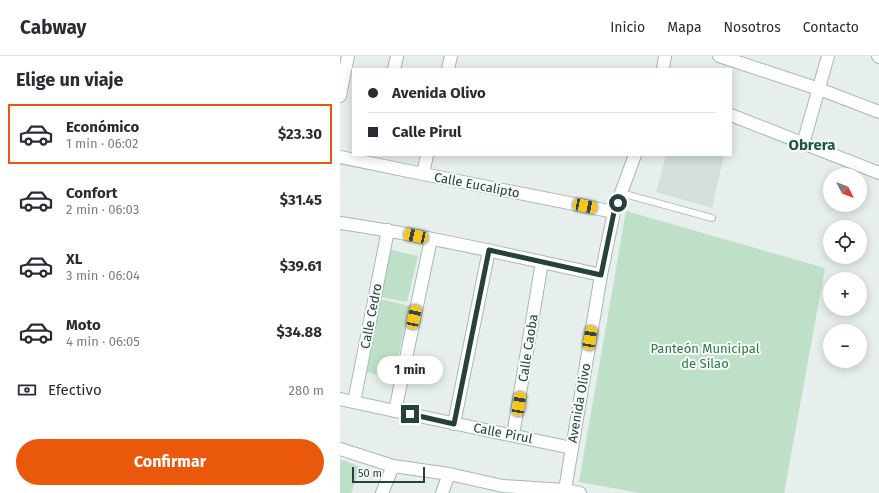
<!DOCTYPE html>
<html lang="es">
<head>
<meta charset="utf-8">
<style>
	:root { --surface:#fff; --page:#f2f2f3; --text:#2b2b33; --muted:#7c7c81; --line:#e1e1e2; --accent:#ea580c }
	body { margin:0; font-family:"Fira Sans",sans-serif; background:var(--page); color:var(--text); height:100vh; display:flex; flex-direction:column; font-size:15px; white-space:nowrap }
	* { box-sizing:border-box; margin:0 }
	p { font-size:13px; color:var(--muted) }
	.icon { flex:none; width:22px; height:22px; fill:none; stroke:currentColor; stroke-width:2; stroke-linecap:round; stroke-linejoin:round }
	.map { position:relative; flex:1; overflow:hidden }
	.side { display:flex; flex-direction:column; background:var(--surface); width:340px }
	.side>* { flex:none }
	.top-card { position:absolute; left:12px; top:12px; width:380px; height:88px; border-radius:0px; box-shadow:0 2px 10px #0003; display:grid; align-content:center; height:88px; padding:0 16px; background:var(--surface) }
	.needle { width:26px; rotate:132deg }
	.fabs { position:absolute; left:483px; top:112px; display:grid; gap:8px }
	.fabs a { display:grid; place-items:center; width:44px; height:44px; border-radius:50%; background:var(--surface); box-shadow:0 2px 10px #0003; font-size:20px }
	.scale { position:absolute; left:12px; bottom:10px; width:73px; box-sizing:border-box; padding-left:4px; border:2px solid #24423a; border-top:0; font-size:11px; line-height:14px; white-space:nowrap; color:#24423a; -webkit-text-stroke:3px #f7fbf9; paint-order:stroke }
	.end { position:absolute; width:18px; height:18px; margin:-9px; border:5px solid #24423a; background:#fff; box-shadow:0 0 0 2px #fff }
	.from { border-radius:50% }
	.bubble { position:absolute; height:28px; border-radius:14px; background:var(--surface); box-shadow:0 2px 10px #0003; font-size:13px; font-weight:700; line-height:28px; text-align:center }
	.car { position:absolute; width:12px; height:24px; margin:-12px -6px; border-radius:5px; box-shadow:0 0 3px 1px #0007; background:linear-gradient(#f5c518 24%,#345 0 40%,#f5c518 0 76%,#345 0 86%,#f5c518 0) }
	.top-card b { display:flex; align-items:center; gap:14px; height:38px; font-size:15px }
	.top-card b+b { border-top:1px solid var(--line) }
	.top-card i { width:10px; height:10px; background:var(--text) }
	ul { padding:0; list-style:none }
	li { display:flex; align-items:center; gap:12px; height:60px; margin:0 8px 6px; padding:0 8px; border:2px solid transparent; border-radius:0px }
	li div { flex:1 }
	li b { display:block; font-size:15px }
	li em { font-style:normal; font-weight:700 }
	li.selected { border-color:var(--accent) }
	li>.icon { width:36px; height:36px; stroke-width:1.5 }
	h2 { padding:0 16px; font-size:18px; line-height:48px }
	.pay { display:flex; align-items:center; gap:10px; height:44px; padding:0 16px; font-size:15px }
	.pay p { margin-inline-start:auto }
	.primary-button { display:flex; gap:8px; margin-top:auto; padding:8px 16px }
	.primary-button a { flex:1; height:46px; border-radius:24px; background:var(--accent); color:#fff; font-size:16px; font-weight:700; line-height:46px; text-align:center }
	header { display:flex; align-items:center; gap:24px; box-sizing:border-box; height:56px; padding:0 20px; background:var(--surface); border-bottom:1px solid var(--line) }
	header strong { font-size:19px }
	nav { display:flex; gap:22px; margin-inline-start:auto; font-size:14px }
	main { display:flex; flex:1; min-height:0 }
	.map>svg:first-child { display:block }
	.built { fill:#d4dfda }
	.green { fill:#bfe0c8 }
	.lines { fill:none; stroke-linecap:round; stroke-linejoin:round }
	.service-casing { stroke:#a8b8b2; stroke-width:8 }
	.minor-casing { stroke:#a8b8b2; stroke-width:14 }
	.service { stroke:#fff; stroke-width:6 }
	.minor { stroke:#fff; stroke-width:12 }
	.route { stroke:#24423a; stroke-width:5 }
	.labels { text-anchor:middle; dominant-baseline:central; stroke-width:4; stroke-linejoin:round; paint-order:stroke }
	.street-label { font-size:13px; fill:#24423a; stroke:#f7fbf9 }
	.park-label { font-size:13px; fill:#2d7a4b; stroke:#f7fbf9 }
	.quarter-label { font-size:15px; font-weight:bold; fill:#1f5548; stroke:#f7fbf9 }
</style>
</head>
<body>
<header>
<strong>Cabway</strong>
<nav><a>Inicio</a><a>Mapa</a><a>Nosotros</a><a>Contacto</a></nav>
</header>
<main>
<section class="side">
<h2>Elige un viaje</h2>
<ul>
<li class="selected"><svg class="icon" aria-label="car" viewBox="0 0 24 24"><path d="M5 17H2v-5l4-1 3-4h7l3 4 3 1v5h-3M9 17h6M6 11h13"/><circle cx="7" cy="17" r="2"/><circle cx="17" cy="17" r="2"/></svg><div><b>Económico</b><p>1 min · 06:02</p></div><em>$23.30</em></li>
<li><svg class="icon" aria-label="car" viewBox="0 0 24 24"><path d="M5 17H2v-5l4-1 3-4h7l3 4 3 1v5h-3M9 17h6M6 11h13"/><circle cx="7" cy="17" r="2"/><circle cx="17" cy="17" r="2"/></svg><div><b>Confort</b><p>2 min · 06:03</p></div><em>$31.45</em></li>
<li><svg class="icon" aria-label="car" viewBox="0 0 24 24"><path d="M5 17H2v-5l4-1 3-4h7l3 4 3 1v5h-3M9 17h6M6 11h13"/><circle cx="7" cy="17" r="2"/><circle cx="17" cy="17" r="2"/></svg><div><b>XL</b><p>3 min · 06:04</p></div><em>$39.61</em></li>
<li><svg class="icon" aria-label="car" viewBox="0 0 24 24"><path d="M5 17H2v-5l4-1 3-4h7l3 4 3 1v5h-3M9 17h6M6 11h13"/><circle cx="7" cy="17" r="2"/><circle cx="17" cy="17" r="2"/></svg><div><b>Moto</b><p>4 min · 06:05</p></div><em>$34.88</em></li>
</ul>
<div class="pay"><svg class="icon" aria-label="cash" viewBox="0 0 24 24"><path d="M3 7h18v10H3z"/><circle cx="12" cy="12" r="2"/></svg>Efectivo<p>280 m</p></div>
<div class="primary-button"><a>Confirmar</a></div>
</section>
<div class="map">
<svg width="539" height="437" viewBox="0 0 539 437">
	<rect width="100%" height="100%" fill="#e6efeb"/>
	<path class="built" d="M326 99H384L372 152 316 136Z"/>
	<g class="green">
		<path d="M286 155 485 212 444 437H300L239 426Z"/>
		<path d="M48 193 78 200 67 246 40 241Z"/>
		<path d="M40 243 70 250 53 322 25 316Z"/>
		<path d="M0 403 21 411 11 437H0Z"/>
	</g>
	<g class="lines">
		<g class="service-casing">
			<path id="service" d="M281 137 372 162"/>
		</g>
		<g class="minor-casing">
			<g id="minor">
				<path d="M379 0 479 33 539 56"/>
				<path d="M538 0 539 1"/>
				<path d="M54 13 57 0"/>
				<path d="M108 13 111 0"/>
				<path d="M323 13 325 0"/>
				<path d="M0 40 8 0"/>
				<path d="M391 59 539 117"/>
				<path d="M463 88 488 0"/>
				<path d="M0 101 83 118 274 156"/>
				<path d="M83 118 87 99"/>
				<path d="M0 167C88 180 174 200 261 219"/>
				<path d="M0 343 55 355 232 392"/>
				<path d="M14 346 48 174"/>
				<path d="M55 355 91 183"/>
				<path d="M114 368 149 194"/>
				<path d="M173 379 202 206"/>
				<path d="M0 393 53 410 109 418 163 430 225 434 240 437"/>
				<path d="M225 434 261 219 274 156 295 99"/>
				<path d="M42 437 53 410"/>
				<path d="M102 437 109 418"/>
			</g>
		</g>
		<use href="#service" class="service"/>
		<use href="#minor" class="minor"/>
	</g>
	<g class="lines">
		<path class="route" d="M70 358 114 368 149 194 261 219 274 156 278 147"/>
	</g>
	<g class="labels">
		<g class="street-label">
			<text transform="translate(137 129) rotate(11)">Calle Eucalipto</text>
			<text transform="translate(31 260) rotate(-79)">Calle Cedro</text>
			<text transform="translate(188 292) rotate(-81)">Calle Caoba</text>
			<text transform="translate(239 347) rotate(-80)">Avenida Olivo</text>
			<text transform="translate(163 377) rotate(11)">Calle Pirul</text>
		</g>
		<g class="park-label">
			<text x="365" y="292">Panteón Municipal<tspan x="365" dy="15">de Silao</tspan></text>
		</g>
		<g class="quarter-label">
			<text x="472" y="89">Obrera</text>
		</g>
	</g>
</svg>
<div class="fabs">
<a><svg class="needle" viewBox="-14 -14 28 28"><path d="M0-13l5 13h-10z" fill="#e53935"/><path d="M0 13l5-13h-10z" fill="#7c7c81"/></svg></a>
<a><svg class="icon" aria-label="locate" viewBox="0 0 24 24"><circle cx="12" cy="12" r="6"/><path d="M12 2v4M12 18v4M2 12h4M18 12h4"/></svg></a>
<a>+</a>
<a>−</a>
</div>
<div class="scale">50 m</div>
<i class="end from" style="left:278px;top:147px"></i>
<i class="end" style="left:70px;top:358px"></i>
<div class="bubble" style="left:37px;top:300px;width:66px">1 min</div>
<i class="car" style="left:245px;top:150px;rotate:101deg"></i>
<i class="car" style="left:76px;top:180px;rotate:282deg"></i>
<i class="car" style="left:74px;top:261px;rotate:12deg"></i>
<i class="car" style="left:250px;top:282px;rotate:9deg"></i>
<i class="car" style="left:179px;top:348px;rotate:9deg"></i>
<div class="top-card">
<b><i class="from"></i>Avenida Olivo</b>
<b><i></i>Calle Pirul</b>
</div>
</div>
</main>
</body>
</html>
